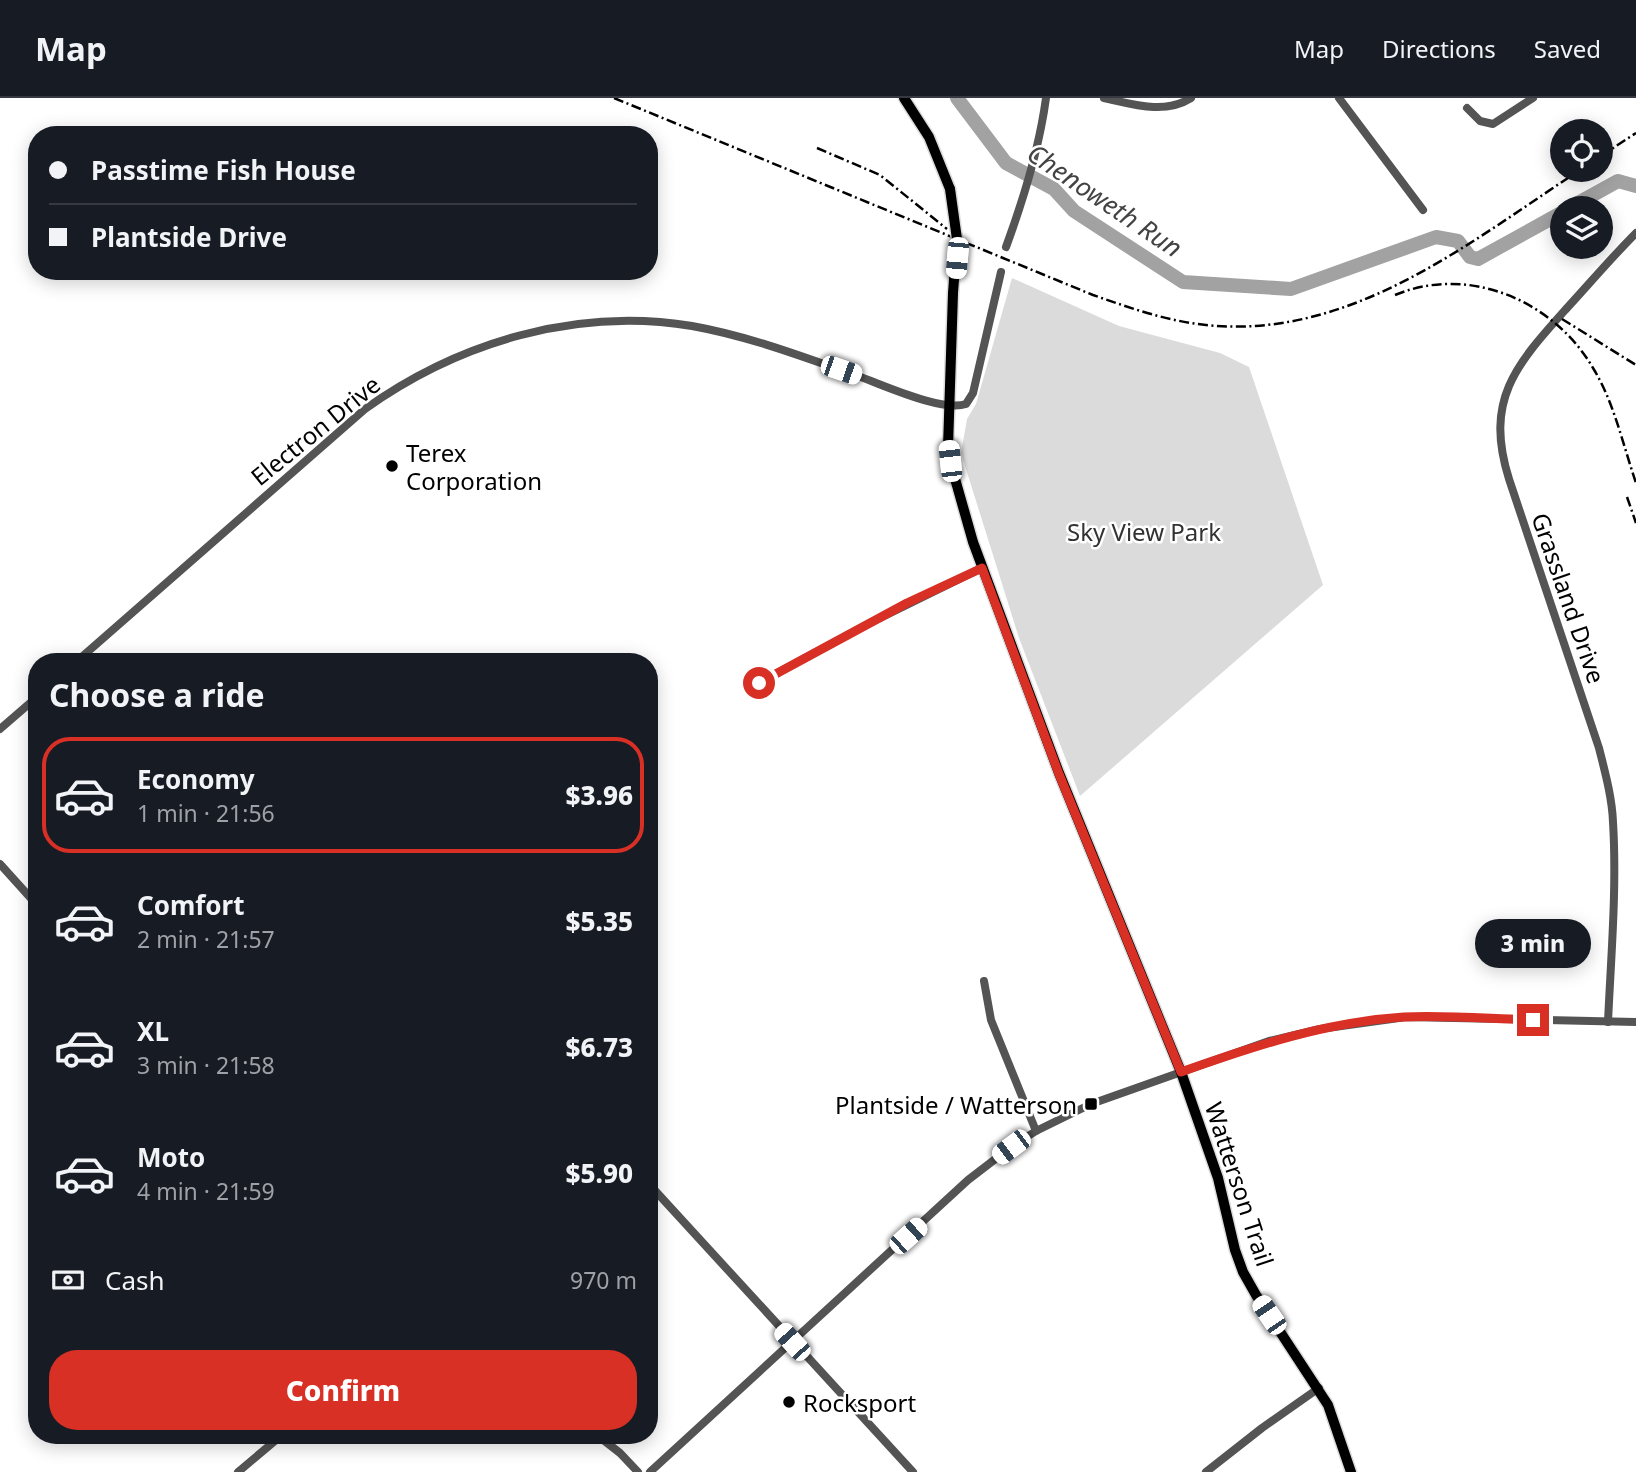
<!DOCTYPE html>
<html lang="en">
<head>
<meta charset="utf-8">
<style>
	:root { --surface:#171b24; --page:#242831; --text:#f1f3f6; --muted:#9ea1a6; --line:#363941; --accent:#d93025 }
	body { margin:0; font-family:"Noto Sans",sans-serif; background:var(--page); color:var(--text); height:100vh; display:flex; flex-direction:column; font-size:26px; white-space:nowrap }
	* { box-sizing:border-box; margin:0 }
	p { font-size:23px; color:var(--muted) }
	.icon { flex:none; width:38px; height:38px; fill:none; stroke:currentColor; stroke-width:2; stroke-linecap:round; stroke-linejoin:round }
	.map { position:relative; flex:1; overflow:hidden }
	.side { position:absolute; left:28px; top:555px; width:630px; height:791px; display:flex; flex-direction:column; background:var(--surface); border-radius:28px; box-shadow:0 4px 18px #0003 }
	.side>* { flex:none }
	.hud { position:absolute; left:28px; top:28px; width:630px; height:154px; border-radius:28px; box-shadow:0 4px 18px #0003; display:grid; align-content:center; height:154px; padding:0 21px; background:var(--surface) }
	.buttons { position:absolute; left:1550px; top:21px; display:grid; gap:14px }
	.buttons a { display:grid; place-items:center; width:63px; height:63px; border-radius:50%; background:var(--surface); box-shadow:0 4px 18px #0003; font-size:35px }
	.end { position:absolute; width:32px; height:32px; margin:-16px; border:9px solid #d93025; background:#fff; box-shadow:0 0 0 4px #fff }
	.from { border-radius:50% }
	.bubble { position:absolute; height:49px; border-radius:24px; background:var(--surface); box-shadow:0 4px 18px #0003; font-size:23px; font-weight:800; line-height:49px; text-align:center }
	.car { position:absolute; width:21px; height:42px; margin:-21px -10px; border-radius:9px; box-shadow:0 0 5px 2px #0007; background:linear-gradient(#fff 24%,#345 0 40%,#fff 0 76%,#345 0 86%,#fff 0) }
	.hud b { display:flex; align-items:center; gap:24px; height:66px; font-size:26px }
	.hud b+b { border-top:2px solid var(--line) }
	.hud i { width:18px; height:18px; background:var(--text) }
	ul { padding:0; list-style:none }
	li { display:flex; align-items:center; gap:21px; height:116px; margin:0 14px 10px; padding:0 7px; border:4px solid transparent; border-radius:28px }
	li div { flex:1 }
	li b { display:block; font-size:26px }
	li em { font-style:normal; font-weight:800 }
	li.selected { border-color:var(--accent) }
	li>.icon { width:63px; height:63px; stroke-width:1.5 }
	h2 { padding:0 21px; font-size:32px; line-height:84px }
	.pay { display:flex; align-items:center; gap:18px; height:77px; padding:0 21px; font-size:26px }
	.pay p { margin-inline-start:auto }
	.action { display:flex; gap:14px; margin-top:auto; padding:14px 21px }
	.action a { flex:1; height:80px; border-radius:28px; background:var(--accent); color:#fff; font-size:28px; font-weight:800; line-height:80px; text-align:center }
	header { display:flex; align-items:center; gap:42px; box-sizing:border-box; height:98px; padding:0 35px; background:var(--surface); border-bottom:2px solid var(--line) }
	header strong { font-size:33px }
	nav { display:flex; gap:38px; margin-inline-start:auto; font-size:24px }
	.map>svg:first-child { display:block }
	.park { fill:#dbdbdb }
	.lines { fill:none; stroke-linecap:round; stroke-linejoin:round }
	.river { stroke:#a2a2a2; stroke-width:14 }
	.major-casing { stroke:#dbdbdb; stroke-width:13 }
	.minor { stroke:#545454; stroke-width:8 }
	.major { stroke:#000; stroke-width:10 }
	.rail { stroke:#000; stroke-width:2.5; stroke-dasharray:10 3.5 2 3.5; stroke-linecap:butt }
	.major-bridge-casing { stroke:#dbdbdb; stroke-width:13; stroke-linecap:butt }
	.major-bridge { stroke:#000; stroke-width:10 }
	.route { stroke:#d93025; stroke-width:9 }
	.poi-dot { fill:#000; stroke:#fff; stroke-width:2.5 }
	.labels { text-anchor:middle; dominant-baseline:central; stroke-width:5; stroke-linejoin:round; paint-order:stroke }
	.street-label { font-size:24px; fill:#000; stroke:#fff }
	.poi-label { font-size:24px; fill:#000; stroke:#fff; text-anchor:start }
	.park-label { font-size:24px; fill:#323232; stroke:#fff }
	.water-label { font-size:26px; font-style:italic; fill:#434343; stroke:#fff }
</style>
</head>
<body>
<header>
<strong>Map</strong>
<nav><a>Map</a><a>Directions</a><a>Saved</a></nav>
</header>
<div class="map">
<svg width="1636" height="1374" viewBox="0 0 1636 1374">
	<rect width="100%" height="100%" fill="#fff"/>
	<path class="park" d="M1012 180 1119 228 1220 255 1249 269 1323 487 1080 698 1019 540 961 355 967 321 976 306Z"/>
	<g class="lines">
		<g class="river">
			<path d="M957 0 1006 65 1054 91 1074 113 1183 184 1291 191 1436 139 1458 143 1470 159 1478 161 1563 114"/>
			<path d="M1569 110 1618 83 1636 88"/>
		</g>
		<g class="major-casing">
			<g id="major">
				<path d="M904 0 929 39 950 91"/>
				<path d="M953 195 948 349 950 363 973 444 1059 675 1181 974 1218 1080 1235 1152 1243 1174 1256 1197 1328 1307 1351 1374"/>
			</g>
		</g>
		<g class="minor">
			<path d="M1104 0C1132 6 1164 17 1191 0"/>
			<path d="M1339 0 1423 112"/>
			<path d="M1467 10 1480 23 1493 26 1533 0"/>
			<path d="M1006 149C1024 100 1039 52 1046 0"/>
			<path d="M76 564 365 311C459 244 576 209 692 228 748 238 801 258 855 277 882 286 940 314 966 306L973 295 1001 174"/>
			<path d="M759 585 868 526 982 470"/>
			<path d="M0 631 37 599"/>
			<path d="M0 766 37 807"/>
			<path d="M984 883 991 922 1036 1033"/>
			<path d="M1608 924C1611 858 1617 790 1613 724 1612 699 1605 674 1599 650L1509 381C1484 301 1516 267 1567 210 1590 185 1612 159 1636 135"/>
			<path d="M649 1086 913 1374"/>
			<path d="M597 1337 620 1355 638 1374"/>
			<path d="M238 1374 282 1337"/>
			<path d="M650 1374 968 1082 1011 1049 1036 1033 1091 1006 1269 943 1320 931 1406 919 1636 924"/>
			<path d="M1206 1374 1262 1330 1319 1290"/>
		</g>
		<use href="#major" class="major"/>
		<g class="rail">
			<path d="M614 0 1093 197C1130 210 1167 223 1206 227 1350 242 1467 146 1580 72"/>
			<path d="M817 50 880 77 947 131"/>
			<path d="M1601 58 1636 35"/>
			<path d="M1395 197C1469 166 1554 203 1593 270 1614 304 1623 347 1636 385"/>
			<path d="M1562 221 1636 267"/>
			<path d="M1627 399 1636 425"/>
		</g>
		<g class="major-bridge-casing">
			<path id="major-bridge" d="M950 91 957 141 953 195"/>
		</g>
		<use href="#major-bridge" class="major-bridge"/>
	</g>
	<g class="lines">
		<path class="route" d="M759 585 907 505 982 470 1059 676 1181 974C1254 948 1326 924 1404 919 1447 917 1491 921 1533 922"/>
	</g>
	<g class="poi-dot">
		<circle cx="392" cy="368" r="7"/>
		<rect x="1084" y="999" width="14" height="14" rx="3.5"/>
		<circle cx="789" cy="1304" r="7"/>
	</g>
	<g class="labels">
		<g class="street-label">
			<text transform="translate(315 332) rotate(-39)">Electron Drive</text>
			<text transform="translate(1569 500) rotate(71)">Grassland Drive</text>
			<text transform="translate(1240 1086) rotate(72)">Watterson Trail</text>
		</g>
		<g class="poi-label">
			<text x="406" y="354">Terex<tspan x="406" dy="28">Corporation</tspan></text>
			<text x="1077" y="1006" text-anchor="end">Plantside / Watterson</text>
			<text x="803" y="1304">Rocksport</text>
		</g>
		<g class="park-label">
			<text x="1144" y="433">Sky View Park</text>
		</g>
		<g class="water-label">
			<text transform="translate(1105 102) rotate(34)">Chenoweth Run</text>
		</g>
	</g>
</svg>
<div class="buttons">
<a><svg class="icon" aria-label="locate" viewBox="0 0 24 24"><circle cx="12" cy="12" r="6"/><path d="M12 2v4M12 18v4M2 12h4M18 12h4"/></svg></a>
<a><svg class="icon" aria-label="layers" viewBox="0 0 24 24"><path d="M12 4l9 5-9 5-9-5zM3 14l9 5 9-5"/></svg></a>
</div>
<i class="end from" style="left:759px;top:585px"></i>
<i class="end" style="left:1533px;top:922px"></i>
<div class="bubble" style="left:1475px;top:821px;width:116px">3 min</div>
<i class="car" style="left:957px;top:160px;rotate:185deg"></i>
<i class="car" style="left:841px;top:272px;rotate:109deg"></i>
<i class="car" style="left:950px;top:363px;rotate:354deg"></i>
<i class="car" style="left:1011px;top:1049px;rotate:233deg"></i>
<i class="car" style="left:908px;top:1138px;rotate:48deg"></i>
<i class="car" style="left:1269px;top:1217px;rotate:326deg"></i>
<i class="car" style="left:792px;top:1244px;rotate:318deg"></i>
<div class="hud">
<b><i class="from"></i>Passtime Fish House</b>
<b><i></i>Plantside Drive</b>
</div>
<section class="side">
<h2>Choose a ride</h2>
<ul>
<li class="selected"><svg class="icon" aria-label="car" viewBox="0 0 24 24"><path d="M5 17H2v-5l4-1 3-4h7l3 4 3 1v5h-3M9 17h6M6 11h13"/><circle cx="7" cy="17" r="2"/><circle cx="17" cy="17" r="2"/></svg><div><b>Economy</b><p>1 min · 21:56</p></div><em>$3.96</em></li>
<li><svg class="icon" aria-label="car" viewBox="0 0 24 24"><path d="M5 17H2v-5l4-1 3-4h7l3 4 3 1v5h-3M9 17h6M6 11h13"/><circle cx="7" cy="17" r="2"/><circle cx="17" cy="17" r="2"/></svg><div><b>Comfort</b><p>2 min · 21:57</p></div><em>$5.35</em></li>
<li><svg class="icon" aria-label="car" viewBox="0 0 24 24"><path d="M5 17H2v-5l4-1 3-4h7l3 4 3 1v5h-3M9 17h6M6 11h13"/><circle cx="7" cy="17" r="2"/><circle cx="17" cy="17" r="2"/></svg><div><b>XL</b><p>3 min · 21:58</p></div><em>$6.73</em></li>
<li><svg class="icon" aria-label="car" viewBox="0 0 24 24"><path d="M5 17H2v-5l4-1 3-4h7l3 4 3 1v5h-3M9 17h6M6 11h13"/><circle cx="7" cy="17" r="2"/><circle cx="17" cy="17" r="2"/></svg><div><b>Moto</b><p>4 min · 21:59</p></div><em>$5.90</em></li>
</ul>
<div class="pay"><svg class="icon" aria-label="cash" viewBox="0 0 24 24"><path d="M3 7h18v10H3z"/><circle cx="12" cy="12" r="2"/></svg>Cash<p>970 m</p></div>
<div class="action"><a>Confirm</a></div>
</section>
</div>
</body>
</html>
